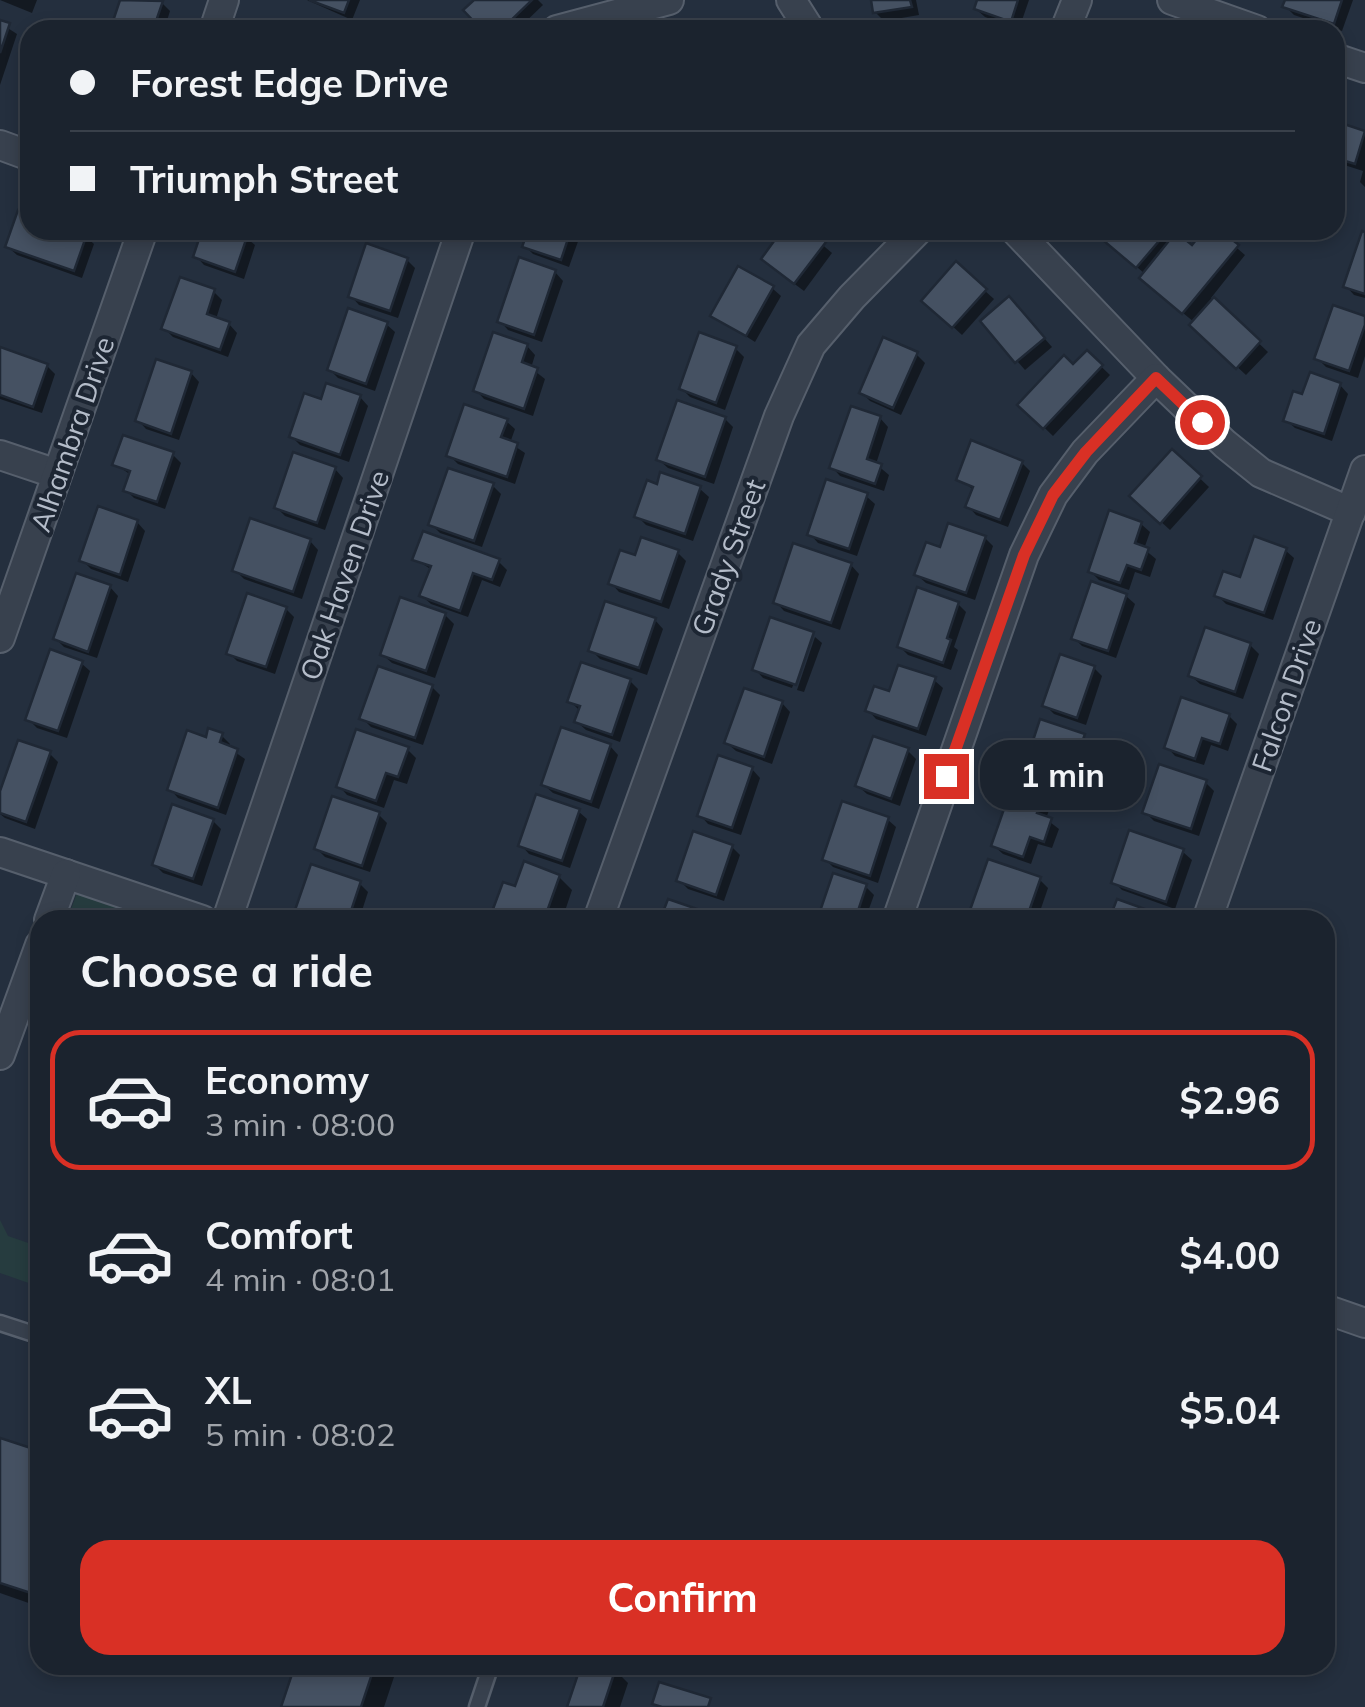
<!DOCTYPE html>
<html lang="en">
<head>
<meta charset="utf-8">
<style>
	:root { --surface:#1b232e; --page:#242b36; --text:#f1f3f6; --muted:#a0a4aa; --line:#39404a; --accent:#d93025 }
	body { margin:0; font-family:Mulish,sans-serif; background:var(--page); color:var(--text); height:100vh; display:flex; flex-direction:column; font-size:38px; white-space:nowrap }
	* { box-sizing:border-box; margin:0 }
	p { font-size:32px; color:var(--muted) }
	.icon { flex:none; width:55px; height:55px; fill:none; stroke:currentColor; stroke-width:2; stroke-linecap:round; stroke-linejoin:round }
	.map { position:relative; flex:1; overflow:hidden }
	.drawer { position:absolute; left:30px; top:910px; width:1305px; height:765px; display:flex; flex-direction:column; background:var(--surface); border-radius:30px; box-shadow:0 5px 15px #0003,0 0 0 2px var(--line) }
	.drawer>* { flex:none }
	.top-card { position:absolute; left:20px; top:20px; width:1325px; height:220px; border-radius:30px; box-shadow:0 5px 15px #0003,0 0 0 2px var(--line); display:grid; align-content:center; height:220px; padding:0 50px; background:var(--surface) }
	.end { position:absolute; width:45px; height:45px; margin:-22px; border:12px solid #d93025; background:#fff; box-shadow:0 0 0 5px #fff }
	.from { border-radius:50% }
	.bubble { position:absolute; height:70px; border-radius:30px; background:var(--surface); box-shadow:0 5px 15px #0003,0 0 0 2px var(--line); font-size:32px; font-weight:700; line-height:70px; text-align:center }
	.top-card b { display:flex; align-items:center; gap:35px; height:95px; font-size:38px }
	.top-card b+b { border-top:2px solid var(--line) }
	.top-card i { width:25px; height:25px; background:var(--text) }
	ul { padding:0; list-style:none }
	li { display:flex; align-items:center; gap:30px; height:140px; margin:0 20px 15px; padding:0 30px; border:5px solid transparent; border-radius:30px }
	li div { flex:1 }
	li b { display:block; font-size:38px }
	li em { font-style:normal; font-weight:700 }
	li.on { border-color:var(--accent) }
	li>.icon { width:90px; height:90px; stroke-width:1.5 }
	h2 { padding:0 50px; font-size:45px; line-height:120px }
	.primary-button { display:flex; gap:20px; margin-top:auto; padding:20px 50px }
	.primary-button a { flex:1; height:115px; border-radius:30px; background:var(--accent); color:#fff; font-size:40px; font-weight:700; line-height:115px; text-align:center }
	.map>svg:first-child { display:block }
	.green { fill:#263c3f }
	.shadow { fill:#0007 }
	.building { fill:#455162; stroke:#1f2835; stroke-width:2.5 }
	.lines { fill:none; stroke-linecap:round; stroke-linejoin:round }
	.lane-casing { stroke:#565f6c; stroke-width:19 }
	.street-casing { stroke:#565f6c; stroke-width:32 }
	.lane { stroke:#38414e; stroke-width:14 }
	.street { stroke:#38414e; stroke-width:28 }
	.route { stroke:#d93025; stroke-width:12 }
	.labels { text-anchor:middle; dominant-baseline:central; stroke-width:8; stroke-linejoin:round; paint-order:stroke }
	.street-label { font-size:28px; fill:#b4bcc9; stroke:#1d2633 }
</style>
</head>
<body>
<div class="map">
<svg width="1365" height="1707" viewBox="0 0 1365 1707">
	<rect width="100%" height="100%" fill="#242f3e"/>
	<g class="green">
		<path d="M77 893 156 920H67Z"/>
		<path d="M0 1220 8 1236 40 1247V1287L0 1273Z"/>
	</g>
	<g class="shadow">
		<path d="M0 0H37L32 13Z"/>
		<path d="M123 0 162 3 170 11 164 30H112Z"/>
		<path d="M307 0H360L352 20Z"/>
		<path d="M478 0H538L543 5 517 30H485Z"/>
		<path d="M873 0H916L919 15 884 21 875 12Z"/>
		<path d="M979 0H1029L1019 29 985 17 976 9Z"/>
		<path d="M1287 0H1353L1342 31 1294 15 1285 6Z"/>
		<path d="M0 23 17 34 0 85Z"/>
		<path d="M286 24 302 30H284Z"/>
		<path d="M1335 123 1365 133V187L1360 182 1363 171 1335 162Z"/>
		<path d="M30 217V230H68L85 236 94 244 82 278 17 255 8 247Z"/>
		<path d="M205 230H245L243 235 255 245 244 279 204 265 196 256Z"/>
		<path d="M408 230H427L425 236Z"/>
		<path d="M530 230H602L599 239 581 233 569 267 533 254 525 246Z"/>
		<path d="M785 230H805L832 253 804 291 772 267Z"/>
		<path d="M1094 230H1156L1170 243 1192 248 1207 230H1216L1245 255 1211 298 1268 352 1246 375 1192 325 1194 322 1150 286 1145 274Z"/>
		<path d="M1365 235V298L1354 295 1346 286Z"/>
		<path d="M407 260 415 268 398 318 359 305 351 296Z"/>
		<path d="M956 265 994 299 962 335 925 301Z"/>
		<path d="M555 272 563 281 542 342 508 330 500 321Z"/>
		<path d="M772 288 781 296 755 342 713 315Z"/>
		<path d="M214 292 222 300 216 319 229 324 237 333 228 357 173 337 164 328Z"/>
		<path d="M1017 307 1052 347 1025 370 983 322Z"/>
		<path d="M1365 319V356L1358 378 1326 367 1317 358Z"/>
		<path d="M386 324 395 332 375 391 338 378 330 370Z"/>
		<path d="M527 346 535 355 531 368 545 379 533 416 484 399 476 390Z"/>
		<path d="M736 349 744 357 725 410 690 397 681 388Z"/>
		<path d="M0 350 47 366 55 374 42 413 0 399Z"/>
		<path d="M1087 353 1110 375 1053 436 1021 405 1073 367Z"/>
		<path d="M916 354 925 363 901 415 870 401 862 393Z"/>
		<path d="M191 373 199 382 179 440 146 429 138 420Z"/>
		<path d="M1340 385 1348 394 1332 441 1295 428 1286 420 1304 398Z"/>
		<path d="M360 397 368 406 349 462 300 445 292 437 323 402Z"/>
		<path d="M880 418 888 427 876 464 889 475 884 491 840 476 832 467Z"/>
		<path d="M725 419 733 427 714 484 668 468 659 460Z"/>
		<path d="M506 421 515 429 510 443 525 453 515 484 458 464 449 455Z"/>
		<path d="M1172 452 1209 487 1170 530 1133 496Z"/>
		<path d="M173 455 181 463 165 509 134 498 126 490 131 475 115 464Z"/>
		<path d="M1022 463 1030 471 1008 527 976 515 968 506 974 490 959 479Z"/>
		<path d="M335 469 343 478 325 530 285 516 276 507Z"/>
		<path d="M492 485 501 494 482 547 440 533 431 524Z"/>
		<path d="M700 489 709 497 693 541 646 525 637 516Z"/>
		<path d="M866 496 875 504 857 556 818 543 810 534Z"/>
		<path d="M137 522 145 531 128 582 91 569 82 560Z"/>
		<path d="M1141 524 1150 532 1144 549 1156 559 1150 577 1135 572 1129 590 1099 580 1090 571Z"/>
		<path d="M985 538 993 546 975 600 926 583 917 575 941 550Z"/>
		<path d="M310 541 318 550 302 599 244 579 235 570Z"/>
		<path d="M1285 550 1294 558 1273 620 1226 604 1217 595Z"/>
		<path d="M677 552 686 561 669 609 619 592 611 583 637 558Z"/>
		<path d="M415 559 498 561 507 570 500 587 482 580 468 617 431 604 422 596 432 570Z"/>
		<path d="M851 565 859 574 840 630 784 611 776 602Z"/>
		<path d="M110 587 118 596 97 658 64 647 56 639Z"/>
		<path d="M1126 596 1135 604 1116 658 1082 646 1074 638Z"/>
		<path d="M958 604 966 612 954 647 958 650 951 670 908 655 900 647Z"/>
		<path d="M286 609 294 617 275 674 237 661 229 653Z"/>
		<path d="M445 615 454 624 435 678 392 663 383 655Z"/>
		<path d="M655 620 663 629 647 675 600 659 591 650Z"/>
		<path d="M772 620 814 635H811L792 688 763 678 755 669Z"/>
		<path d="M815 637 822 643 804 692 797 690Z"/>
		<path d="M1250 645 1259 654 1243 699 1200 684 1191 676Z"/>
		<path d="M81 663 90 671 67 738 37 728 28 719Z"/>
		<path d="M1094 668 1102 676 1086 725 1054 714 1045 705Z"/>
		<path d="M934 680 943 688 926 736 876 719 868 710 891 694Z"/>
		<path d="M630 681 638 689 620 742 586 730 577 722 579 710 570 701Z"/>
		<path d="M432 687 440 695 423 745 371 727 362 718Z"/>
		<path d="M782 703 790 712 772 764 736 751 727 743Z"/>
		<path d="M1229 716 1237 724 1228 751 1211 745 1204 765 1175 756 1167 747Z"/>
		<path d="M222 736 230 744 229 748 245 759 226 815 178 798 170 789 207 740Z"/>
		<path d="M1083 737 1092 745 1073 801 1026 785 1018 777Z"/>
		<path d="M610 746 618 755 599 809 553 793 544 785Z"/>
		<path d="M407 749 416 758 407 784 394 780 384 808 347 795 339 786Z"/>
		<path d="M907 750 916 759 900 806 867 794 858 786Z"/>
		<path d="M49 753 58 762 35 829 5 818 0 814V799Z"/>
		<path d="M752 769 760 778 741 835 708 824 700 815Z"/>
		<path d="M1206 783 1214 791 1199 836 1154 821 1145 812Z"/>
		<path d="M1042 798 1050 807 1046 819 1059 829 1052 848 1038 844 1031 864 1003 854 994 846Z"/>
		<path d="M578 811 587 819 570 868 529 854 521 845Z"/>
		<path d="M379 815 387 823 370 872 325 857 316 848Z"/>
		<path d="M887 819 896 827 878 883 833 867 825 859Z"/>
		<path d="M213 821 221 829 202 886 163 873 154 864Z"/>
		<path d="M1130 834 1183 852 1192 860 1175 909 1122 890 1114 882Z"/>
		<path d="M732 847 740 855 724 901 688 889 679 880Z"/>
		<path d="M559 877 572 890 562 920H508L496 908 516 889Z"/>
		<path d="M1039 879 1048 888 1037 920H986L973 910Z"/>
		<path d="M360 884 368 892 359 920H314L298 909Z"/>
		<path d="M865 886 874 895 865 920H819Z"/>
		<path d="M0 1447 40 1454V1607L0 1593Z"/>
		<path d="M298 1665H398L384 1707H284Z"/>
		<path d="M584 1665 615 1670 628 1683 620 1707H570Z"/>
	</g>
	<g class="building">
		<path d="M120 0 163 1 153 30H110Z"/>
		<path d="M309 0H349L344 13Z"/>
		<path d="M474 0H532L501 30H482L463 10Z"/>
		<path d="M871 0H910L912 7 873 13Z"/>
		<path d="M977 0H1018L1011 22 974 9Z"/>
		<path d="M1285 0H1342L1334 24 1282 7Z"/>
		<path d="M0 20 10 23 0 53Z"/>
		<path d="M1335 121 1365 131 1355 164 1335 158Z"/>
		<path d="M18 210 30 214V230H76L87 234 74 271 5 247Z"/>
		<path d="M202 230H237L248 234 235 272 193 257Z"/>
		<path d="M528 230H571L561 260 522 247Z"/>
		<path d="M782 230H809L826 242 794 284 761 259Z"/>
		<path d="M1091 230H1160L1165 234 1136 268Z"/>
		<path d="M1204 230H1220L1239 245 1182 314 1139 278 1176 232 1192 245Z"/>
		<path d="M1362 231 1365 232V294L1343 287Z"/>
		<path d="M366 243 408 258 390 311 348 297Z"/>
		<path d="M519 257 556 270 534 335 497 322Z"/>
		<path d="M956 261 987 289 952 328 921 301Z"/>
		<path d="M738 266 774 286 746 336 710 316Z"/>
		<path d="M180 277 215 289 207 314 230 322 220 350 161 329Z"/>
		<path d="M1009 296 1045 338 1015 363 980 321Z"/>
		<path d="M1214 297 1261 341 1236 369 1189 325Z"/>
		<path d="M1333 305 1365 316V325L1349 371 1314 359Z"/>
		<path d="M348 308 388 322 366 384 327 370Z"/>
		<path d="M493 332 528 344 522 362 538 368 524 409 473 391Z"/>
		<path d="M699 332 737 346 716 403 679 389Z"/>
		<path d="M883 337 918 352 893 408 859 393Z"/>
		<path d="M0 347 48 364 33 407 0 395Z"/>
		<path d="M1087 350 1103 365 1043 429 1017 405 1064 355 1073 364Z"/>
		<path d="M156 359 192 371 171 434 135 421Z"/>
		<path d="M1310 372 1341 383 1324 434 1283 421 1293 391 1302 394Z"/>
		<path d="M326 383 361 395 340 455 289 437 304 393 321 399Z"/>
		<path d="M677 400 726 417 705 477 656 460Z"/>
		<path d="M464 404 508 419 501 437 518 443 507 477 446 456Z"/>
		<path d="M851 406 881 416 867 459 882 464 875 484 829 468Z"/>
		<path d="M123 435 174 452 157 502 123 491 130 471 112 465Z"/>
		<path d="M971 440 1023 461 1000 520 965 507 973 487 956 480Z"/>
		<path d="M1172 449 1202 476 1160 524 1129 496Z"/>
		<path d="M293 452 336 467 317 523 274 508Z"/>
		<path d="M448 468 494 483 474 541 428 525Z"/>
		<path d="M660 472 701 486 685 534 634 517 647 480 657 484Z"/>
		<path d="M826 479 868 493 849 549 807 535Z"/>
		<path d="M98 506 138 520 120 575 79 561Z"/>
		<path d="M1109 510 1142 522 1135 543 1149 548 1141 570 1127 565 1120 583 1088 572Z"/>
		<path d="M250 518 311 539 293 592 232 571Z"/>
		<path d="M948 523 986 536 966 593 914 575 926 542 940 547Z"/>
		<path d="M423 531 500 559 492 580 473 573 460 611 419 596 431 566 412 560Z"/>
		<path d="M1254 536 1287 548 1264 613 1214 596 1223 571 1240 577Z"/>
		<path d="M641 537 679 550 661 602 608 584 620 550 635 555Z"/>
		<path d="M793 543 852 563 831 623 773 603Z"/>
		<path d="M76 573 111 585 88 652 53 639Z"/>
		<path d="M1091 581 1127 594 1108 651 1071 639Z"/>
		<path d="M917 587 959 602 947 638 951 640 943 663 897 647Z"/>
		<path d="M247 593 287 607 266 667 226 654Z"/>
		<path d="M400 597 446 613 426 671 380 655Z"/>
		<path d="M605 601 656 618 639 668 588 651Z"/>
		<path d="M770 617 814 632 796 685 752 670Z"/>
		<path d="M1205 627 1251 643 1235 692 1188 676Z"/>
		<path d="M50 649 83 661 58 731 25 720Z"/>
		<path d="M1060 654 1095 666 1077 718 1042 706Z"/>
		<path d="M581 662 631 679 612 735 574 722 580 706 567 702Z"/>
		<path d="M898 665 936 677 918 729 865 711 874 686 889 691Z"/>
		<path d="M378 666 433 685 415 738 359 719Z"/>
		<path d="M744 688 783 701 764 757 724 743Z"/>
		<path d="M1181 697 1230 714 1220 744 1202 738 1195 759 1164 748Z"/>
		<path d="M1040 719 1085 734 1064 794 1015 777 1023 754 1028 756Z"/>
		<path d="M561 727 611 744 591 802 541 785Z"/>
		<path d="M208 728 223 733 220 742 238 749 218 808 167 790 187 730 206 737Z"/>
		<path d="M356 729 409 747 398 777 386 773 376 801 336 787Z"/>
		<path d="M873 736 909 748 891 799 855 786Z"/>
		<path d="M18 740 51 751 26 822 0 813V791Z"/>
		<path d="M718 755 753 767 732 828 697 816Z"/>
		<path d="M1159 764 1207 780 1191 829 1142 813Z"/>
		<path d="M1012 786 1043 796 1037 813 1052 818 1044 842 1030 837 1023 857 991 846Z"/>
		<path d="M536 794 580 809 562 861 518 846Z"/>
		<path d="M332 796 380 812 362 866 314 849Z"/>
		<path d="M842 801 889 817 870 876 822 860Z"/>
		<path d="M172 804 214 819 193 879 152 865Z"/>
		<path d="M1129 830 1184 849 1166 902 1111 883Z"/>
		<path d="M693 831 733 845 716 895 676 881Z"/>
		<path d="M988 859 1041 877 1026 920H998L970 910Z"/>
		<path d="M524 861 560 875 544 920H523L493 909 503 882 515 886Z"/>
		<path d="M311 864 361 881 348 920H325L295 910Z"/>
		<path d="M833 873 867 884 855 920H817Z"/>
		<path d="M668 899 700 910 696 920H660Z"/>
		<path d="M1117 899 1156 913 1154 920H1109Z"/>
		<path d="M0 1438 40 1451V1596L0 1583Z"/>
		<path d="M295 1665H375L361 1707H281Z"/>
		<path d="M581 1665 616 1668 603 1707H567Z"/>
		<path d="M659 1682 711 1698 708 1707H662L652 1704Z"/>
	</g>
	<g class="lines">
		<g class="lane-casing">
			<g id="lane">
				<path d="M0 1323 40 1336"/>
				<path d="M477 1707 491 1665"/>
			</g>
		</g>
		<g class="street-casing">
			<g id="street">
				<path d="M791 0 810 30"/>
				<path d="M1172 0 1257 30"/>
				<path d="M214 30 224 0"/>
				<path d="M557 30 669 0"/>
				<path d="M1065 30 1077 0"/>
				<path d="M1335 58 1365 68"/>
				<path d="M0 145 30 156"/>
				<path d="M1015 230 1156 378 1225 444 1261 473 1351 512"/>
				<path d="M0 455 57 474"/>
				<path d="M0 638 143 230"/>
				<path d="M0 852 202 920"/>
				<path d="M49 920 66 874"/>
				<path d="M227 920 461 230"/>
				<path d="M598 920 779 416 811 345 852 297 918 230"/>
				<path d="M897 920 1024 555 1053 495 1085 452 1156 378"/>
				<path d="M1207 920 1365 470"/>
				<path d="M0 1055 40 945"/>
				<path d="M1325 1309 1365 1323"/>
			</g>
		</g>
		<use href="#lane" class="lane"/>
		<use href="#street" class="street"/>
	</g>
	<g class="lines">
		<path class="route" d="M946 776 1024 555 1053 495 1086 452 1156 378 1202 422"/>
	</g>
	<g class="labels">
		<g class="street-label">
			<text transform="translate(72 434) rotate(-71)">Alhambra Drive</text>
			<text transform="translate(728 557) rotate(-70)">Grady Street</text>
			<text transform="translate(344 575) rotate(-71)">Oak Haven Drive</text>
			<text transform="translate(1286 695) rotate(-71)">Falcon Drive</text>
		</g>
	</g>
</svg>
<i class="end from" style="left:1202px;top:422px"></i>
<i class="end" style="left:946px;top:776px"></i>
<div class="bubble" style="left:980px;top:740px;width:165px">1 min</div>
<div class="top-card">
<b><i class="from"></i>Forest Edge Drive</b>
<b><i></i>Triumph Street</b>
</div>
<section class="drawer">
<h2>Choose a ride</h2>
<ul>
<li class="on"><svg class="icon" aria-label="car" viewBox="0 0 24 24"><path d="M5 17H2v-5l4-1 3-4h7l3 4 3 1v5h-3M9 17h6M6 11h13"/><circle cx="7" cy="17" r="2"/><circle cx="17" cy="17" r="2"/></svg><div><b>Economy</b><p>3 min · 08:00</p></div><em>$2.96</em></li>
<li><svg class="icon" aria-label="car" viewBox="0 0 24 24"><path d="M5 17H2v-5l4-1 3-4h7l3 4 3 1v5h-3M9 17h6M6 11h13"/><circle cx="7" cy="17" r="2"/><circle cx="17" cy="17" r="2"/></svg><div><b>Comfort</b><p>4 min · 08:01</p></div><em>$4.00</em></li>
<li><svg class="icon" aria-label="car" viewBox="0 0 24 24"><path d="M5 17H2v-5l4-1 3-4h7l3 4 3 1v5h-3M9 17h6M6 11h13"/><circle cx="7" cy="17" r="2"/><circle cx="17" cy="17" r="2"/></svg><div><b>XL</b><p>5 min · 08:02</p></div><em>$5.04</em></li>
</ul>
<div class="primary-button"><a>Confirm</a></div>
</section>
</div>
</body>
</html>
